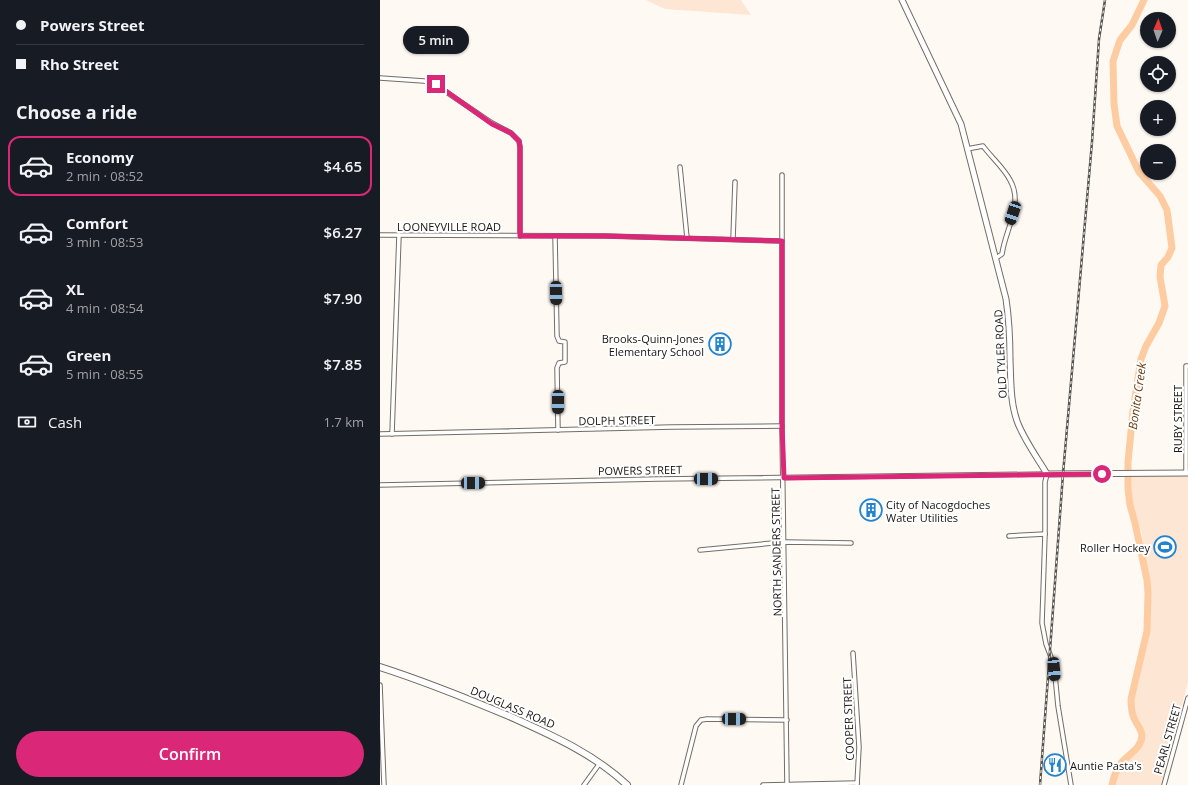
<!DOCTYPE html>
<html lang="en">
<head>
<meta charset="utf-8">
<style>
	:root { --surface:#171b24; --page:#242831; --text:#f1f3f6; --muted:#9ea1a6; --line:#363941; --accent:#db2777 }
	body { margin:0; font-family:"Open Sans",sans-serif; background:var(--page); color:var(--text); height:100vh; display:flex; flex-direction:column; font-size:15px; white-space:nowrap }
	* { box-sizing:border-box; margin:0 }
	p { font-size:13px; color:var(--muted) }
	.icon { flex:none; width:22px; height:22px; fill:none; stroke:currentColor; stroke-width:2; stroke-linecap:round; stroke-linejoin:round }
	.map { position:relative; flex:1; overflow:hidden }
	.drawer { display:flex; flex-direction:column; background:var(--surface); width:380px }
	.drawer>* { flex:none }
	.hud { display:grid; align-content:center; height:88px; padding:0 16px; background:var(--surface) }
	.needle { width:26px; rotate:2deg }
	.buttons { position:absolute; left:760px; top:12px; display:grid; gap:8px }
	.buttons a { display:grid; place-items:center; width:36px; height:36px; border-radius:50%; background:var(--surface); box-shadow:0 1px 3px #0004; font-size:20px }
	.end { position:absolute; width:18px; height:18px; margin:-9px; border:5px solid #db2777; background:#fff; box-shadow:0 0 0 2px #fff }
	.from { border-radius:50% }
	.bubble { position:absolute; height:28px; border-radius:14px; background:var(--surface); box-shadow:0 1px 3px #0004; font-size:13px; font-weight:600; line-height:28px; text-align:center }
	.car { position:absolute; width:12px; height:24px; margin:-12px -6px; border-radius:5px; box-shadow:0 0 3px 1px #0007; background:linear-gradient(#222 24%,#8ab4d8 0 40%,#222 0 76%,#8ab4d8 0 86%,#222 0) }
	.hud b { display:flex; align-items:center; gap:14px; height:38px; font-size:15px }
	.hud b+b { border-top:1px solid var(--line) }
	.hud i { width:10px; height:10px; background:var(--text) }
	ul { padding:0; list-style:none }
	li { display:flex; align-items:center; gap:12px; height:60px; margin:0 8px 6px; padding:0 8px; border:2px solid transparent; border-radius:12px }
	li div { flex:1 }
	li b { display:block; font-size:15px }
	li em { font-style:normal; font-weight:600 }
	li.active { border-color:var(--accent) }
	li>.icon { width:36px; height:36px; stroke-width:1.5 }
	h2 { padding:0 16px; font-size:18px; line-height:48px }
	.pay { display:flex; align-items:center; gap:10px; height:44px; padding:0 16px; font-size:15px }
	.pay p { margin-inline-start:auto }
	.button { display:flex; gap:8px; margin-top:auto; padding:8px 16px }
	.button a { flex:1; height:46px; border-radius:24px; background:var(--accent); color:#fff; font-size:16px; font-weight:600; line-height:46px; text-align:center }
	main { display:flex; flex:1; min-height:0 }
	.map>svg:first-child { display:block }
	.green { fill:#fde6d3 }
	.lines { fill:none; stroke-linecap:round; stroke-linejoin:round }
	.river { stroke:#ffcca1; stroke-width:7 }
	.street-casing { stroke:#746c65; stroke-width:5.5 }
	.secondary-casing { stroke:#746c65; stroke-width:7 }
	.primary-casing { stroke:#746c65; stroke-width:8 }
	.street { stroke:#fff; stroke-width:3.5 }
	.secondary { stroke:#fff; stroke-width:5 }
	.primary { stroke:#fff; stroke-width:6 }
	.rail-casing { stroke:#55524e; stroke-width:2.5 }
	.rail { stroke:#fff; stroke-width:1; stroke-dasharray:3; stroke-linecap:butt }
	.route { stroke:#db2777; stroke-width:5 }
	.labels { text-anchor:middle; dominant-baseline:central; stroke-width:4; stroke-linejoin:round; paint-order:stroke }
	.street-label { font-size:11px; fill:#171411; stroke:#fff }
	.poi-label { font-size:11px; fill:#171411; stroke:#fff; text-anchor:end }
	.water-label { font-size:12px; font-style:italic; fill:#6d431c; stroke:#fff }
</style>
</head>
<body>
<main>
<section class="drawer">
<div class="hud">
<b><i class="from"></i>Powers Street</b>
<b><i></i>Rho Street</b>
</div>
<h2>Choose a ride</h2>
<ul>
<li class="active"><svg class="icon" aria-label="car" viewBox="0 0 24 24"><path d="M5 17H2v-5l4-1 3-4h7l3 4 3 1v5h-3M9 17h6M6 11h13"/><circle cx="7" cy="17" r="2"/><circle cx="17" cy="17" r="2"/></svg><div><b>Economy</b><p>2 min · 08:52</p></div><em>$4.65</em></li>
<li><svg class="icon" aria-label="car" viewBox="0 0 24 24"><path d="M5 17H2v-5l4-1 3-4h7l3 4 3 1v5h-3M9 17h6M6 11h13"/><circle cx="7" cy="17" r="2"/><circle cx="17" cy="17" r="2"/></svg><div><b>Comfort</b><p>3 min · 08:53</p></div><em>$6.27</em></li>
<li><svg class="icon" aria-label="car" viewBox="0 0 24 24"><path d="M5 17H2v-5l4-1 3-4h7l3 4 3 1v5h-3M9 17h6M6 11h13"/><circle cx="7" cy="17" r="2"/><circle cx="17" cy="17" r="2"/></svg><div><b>XL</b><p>4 min · 08:54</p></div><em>$7.90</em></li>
<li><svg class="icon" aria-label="car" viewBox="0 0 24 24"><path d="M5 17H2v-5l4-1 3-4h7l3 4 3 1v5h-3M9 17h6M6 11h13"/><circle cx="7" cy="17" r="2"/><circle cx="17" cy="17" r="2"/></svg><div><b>Green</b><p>5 min · 08:55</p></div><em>$7.85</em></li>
</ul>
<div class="pay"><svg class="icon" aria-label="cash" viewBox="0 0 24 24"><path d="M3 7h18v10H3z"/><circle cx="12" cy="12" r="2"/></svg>Cash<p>1.7 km</p></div>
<div class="button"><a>Confirm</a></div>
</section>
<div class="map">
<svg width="808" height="785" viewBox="0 0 808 785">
	<rect width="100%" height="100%" fill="#fff9f4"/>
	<g class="green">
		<path d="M266 0H361L371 15 285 9Z"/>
		<path d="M751 476H808V682L781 785H733C735 776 736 769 742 762 750 754 763 748 763 735 763 729 758 723 756 718 753 712 753 706 753 699L769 632V599L768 578 765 562 762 534 752 505Z"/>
	</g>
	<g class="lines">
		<path class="river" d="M732 785C734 776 736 769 742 762 749 754 762 748 762 735 761 728 756 724 754 718 751 712 751 705 751 699L767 631 768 593 767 580 755 523 750 505 748 489V462L753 411 761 359 766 346 779 323 785 306 780 277 781 265 788 257 792 248 787 210 780 196 759 172 737 126 734 104 733 61 740 40 752 25 764 0"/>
		<g class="street-casing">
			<g id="street">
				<path d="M0 78 44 81 56 85 112 123 131 133 139 141 140 147V236"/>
				<path d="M587 149 603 146C611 157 624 168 630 180 644 204 625 230 622 254L616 258"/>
				<path d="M300 167 307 238"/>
				<path d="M402 175V426L407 785"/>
				<path d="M0 235 226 236 402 241"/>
				<path d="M175 236 177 336 179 341 185 342V362L179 363 177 368 178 430"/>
				<path d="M353 239 355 182"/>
				<path d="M0 434 292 427 402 426"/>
				<path d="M12 434 19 235"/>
				<path d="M806 473V366H808"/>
				<path d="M0 485 278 479 667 474 665 482V534L662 623 666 644 674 665 678 706 691 785"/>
				<path d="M629 536 665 534"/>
				<path d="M320 550 404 542 471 543"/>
				<path d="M473 653 479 747 477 785"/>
				<path d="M0 685 4 785"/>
				<path d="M204 785 220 763"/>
				<path d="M301 785 316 726 321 720 327 719 407 720"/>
				<path d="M383 785 477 783"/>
				<path d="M784 785 808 698"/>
			</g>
		</g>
		<g class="secondary-casing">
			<path id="secondary" d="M522 0 581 124 626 299C629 319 630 339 630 360 631 380 630 401 637 421 644 440 657 457 667 474L808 473"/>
		</g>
		<g class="primary-casing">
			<path id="primary" d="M0 667C44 681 86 698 129 716 171 735 213 753 247 785"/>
		</g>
		<use href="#street" class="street"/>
		<use href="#secondary" class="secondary"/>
		<use href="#primary" class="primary"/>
		<g class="rail-casing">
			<path id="rail" d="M660 785 683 474 712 142 719 39 725 0"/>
		</g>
		<use href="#rail" class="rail"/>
	</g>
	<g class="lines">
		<path class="route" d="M56 84 112 124 131 133 139 141 140 147V236H226L402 241V426L404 478 722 474"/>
	</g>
	<defs>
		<g id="building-ring" transform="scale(1.15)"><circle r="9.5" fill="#fff" stroke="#2383cf" stroke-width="1.5"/><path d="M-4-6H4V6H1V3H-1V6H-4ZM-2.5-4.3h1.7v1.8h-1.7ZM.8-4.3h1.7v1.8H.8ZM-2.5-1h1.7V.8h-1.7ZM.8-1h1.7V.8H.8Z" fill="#2383cf"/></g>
		<g id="stadium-ring" transform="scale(1.15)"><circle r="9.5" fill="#fff" stroke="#2383cf" stroke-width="1.5"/><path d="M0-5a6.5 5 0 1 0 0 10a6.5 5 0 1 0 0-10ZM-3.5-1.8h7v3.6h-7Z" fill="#2383cf"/></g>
		<g id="restaurant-ring" transform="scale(1.15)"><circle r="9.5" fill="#fff" stroke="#2383cf" stroke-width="1.5"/><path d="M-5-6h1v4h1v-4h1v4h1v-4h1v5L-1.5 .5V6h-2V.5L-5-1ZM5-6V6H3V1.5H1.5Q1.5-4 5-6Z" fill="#2383cf"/></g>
	</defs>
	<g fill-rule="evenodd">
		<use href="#building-ring" x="340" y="344"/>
		<use href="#building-ring" x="491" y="510"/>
		<use href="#stadium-ring" x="785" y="547"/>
		<use href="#restaurant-ring" x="675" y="765"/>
	</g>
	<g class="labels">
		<g class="street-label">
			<text x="69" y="226">LOONEYVILLE ROAD</text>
			<text transform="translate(620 354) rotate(-93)">OLD TYLER ROAD</text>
			<text transform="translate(797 419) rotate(-90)">RUBY STREET</text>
			<text transform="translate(237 420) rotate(-1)">DOLPH STREET</text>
			<text transform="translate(260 470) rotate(-1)">POWERS STREET</text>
			<text transform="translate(396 552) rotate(-91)">NORTH SANDERS STREET</text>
			<text transform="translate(133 707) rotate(23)">DOUGLASS ROAD</text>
			<text transform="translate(468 719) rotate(-92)">COOPER STREET</text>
			<text transform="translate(787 739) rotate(-74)">PEARL STREET</text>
		</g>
		<g class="poi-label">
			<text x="324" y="338">Brooks-Quinn-Jones<tspan x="324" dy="13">Elementary School</tspan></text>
			<text x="506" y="504" text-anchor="start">City of Nacogdoches<tspan x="506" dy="13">Water Utilities</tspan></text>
			<text x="770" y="547">Roller Hockey</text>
			<text x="690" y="765" text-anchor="start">Auntie Pasta's</text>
		</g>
		<g class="water-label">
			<text transform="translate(757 396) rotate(-82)">Bonita Creek</text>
		</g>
	</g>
</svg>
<div class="buttons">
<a><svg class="needle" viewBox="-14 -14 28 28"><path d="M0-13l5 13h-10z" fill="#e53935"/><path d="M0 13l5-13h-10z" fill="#9ea1a6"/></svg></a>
<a><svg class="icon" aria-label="locate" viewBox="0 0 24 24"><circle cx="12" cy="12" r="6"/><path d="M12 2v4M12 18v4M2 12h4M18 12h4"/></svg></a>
<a>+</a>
<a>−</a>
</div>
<i class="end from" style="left:722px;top:474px"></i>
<i class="end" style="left:56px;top:84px"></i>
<div class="bubble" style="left:23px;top:26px;width:66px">5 min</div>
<i class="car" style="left:633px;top:213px;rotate:198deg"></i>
<i class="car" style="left:176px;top:293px;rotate:179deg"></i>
<i class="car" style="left:178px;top:402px;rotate:180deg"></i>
<i class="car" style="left:326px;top:479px;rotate:90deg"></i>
<i class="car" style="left:93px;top:483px;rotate:89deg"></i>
<i class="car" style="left:674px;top:669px;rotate:175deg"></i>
<i class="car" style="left:354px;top:719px;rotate:90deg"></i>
</div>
</main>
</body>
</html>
